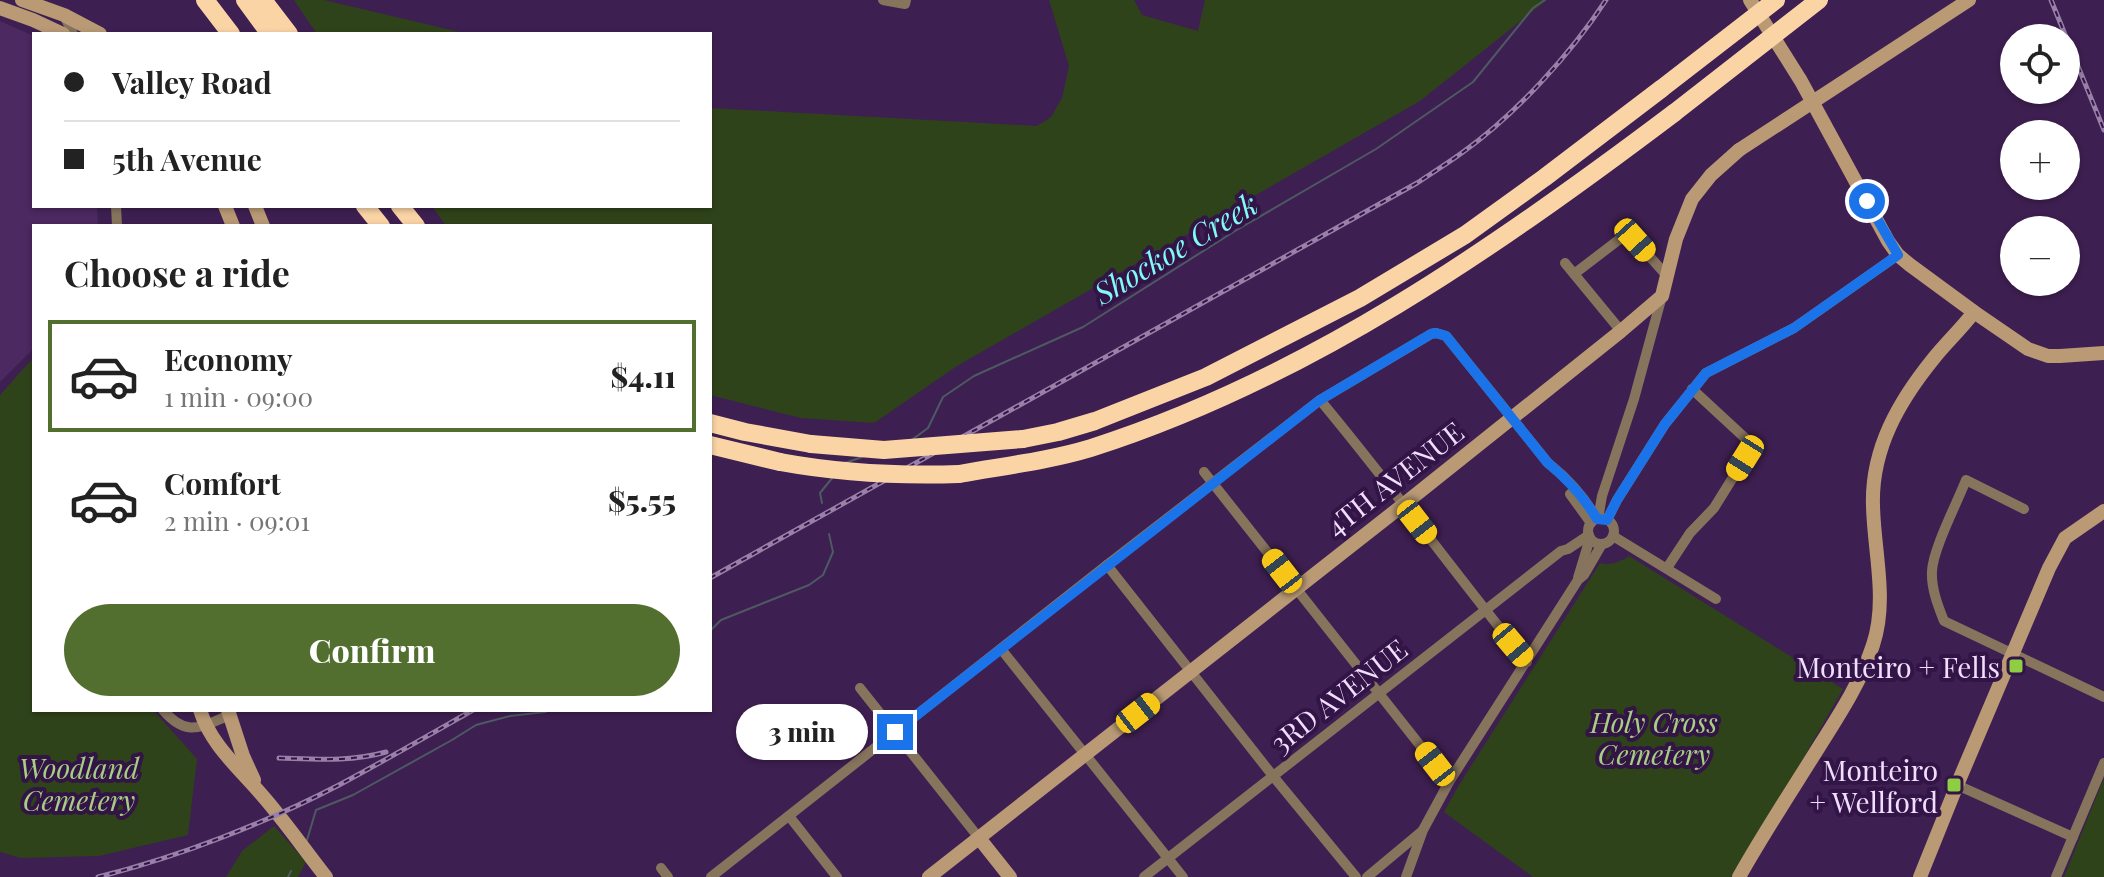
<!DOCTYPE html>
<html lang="en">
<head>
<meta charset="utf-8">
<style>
	:root { --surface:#fff; --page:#f2f2f2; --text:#222; --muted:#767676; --line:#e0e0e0; --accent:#536f30 }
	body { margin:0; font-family:"Playfair Display",serif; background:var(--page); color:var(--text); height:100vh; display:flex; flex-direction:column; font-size:30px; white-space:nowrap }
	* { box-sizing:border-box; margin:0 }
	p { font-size:26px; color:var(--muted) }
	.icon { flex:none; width:44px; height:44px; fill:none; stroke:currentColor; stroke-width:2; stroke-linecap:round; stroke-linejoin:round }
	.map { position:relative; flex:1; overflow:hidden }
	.drawer { position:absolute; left:32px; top:224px; width:680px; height:488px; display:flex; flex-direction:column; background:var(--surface); border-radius:0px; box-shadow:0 2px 6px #0004 }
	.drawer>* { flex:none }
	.hud { position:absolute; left:32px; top:32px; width:680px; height:176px; border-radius:0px; box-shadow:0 2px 6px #0004; display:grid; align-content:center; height:176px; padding:0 32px; background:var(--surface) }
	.controls { position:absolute; left:2000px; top:24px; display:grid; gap:16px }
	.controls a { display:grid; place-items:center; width:80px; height:80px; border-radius:50%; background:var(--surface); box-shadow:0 2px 6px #0004; font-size:40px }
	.end { position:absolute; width:36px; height:36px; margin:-18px; border:10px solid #1a73e8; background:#fff; box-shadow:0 0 0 4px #fff }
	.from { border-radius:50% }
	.bubble { position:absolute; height:56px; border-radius:28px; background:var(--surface); box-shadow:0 2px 6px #0004; font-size:26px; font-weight:800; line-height:56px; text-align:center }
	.car { position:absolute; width:24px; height:48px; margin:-24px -12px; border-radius:10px; box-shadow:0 0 6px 2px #0007; background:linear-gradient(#f5c518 24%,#345 0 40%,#f5c518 0 76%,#345 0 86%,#f5c518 0) }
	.hud b { display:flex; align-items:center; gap:28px; height:76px; font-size:30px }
	.hud b+b { border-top:2px solid var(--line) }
	.hud i { width:20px; height:20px; background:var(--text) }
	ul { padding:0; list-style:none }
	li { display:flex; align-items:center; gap:24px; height:112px; margin:0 16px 12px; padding:0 16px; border:4px solid transparent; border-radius:0px }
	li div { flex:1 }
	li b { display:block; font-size:30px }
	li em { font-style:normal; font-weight:800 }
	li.on { border-color:var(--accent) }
	li>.icon { width:72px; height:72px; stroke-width:1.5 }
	h2 { padding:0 32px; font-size:36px; line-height:96px }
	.action { display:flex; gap:16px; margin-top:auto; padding:16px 32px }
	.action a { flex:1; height:92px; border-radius:48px; background:var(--accent); color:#fff; font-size:32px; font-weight:800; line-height:92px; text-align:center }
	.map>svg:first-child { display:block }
	.built { fill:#4c2961 }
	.green { fill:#2f431a }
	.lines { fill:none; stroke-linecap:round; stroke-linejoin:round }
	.stream { stroke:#4d5a62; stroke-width:2 }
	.street { stroke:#87745d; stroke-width:10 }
	.secondary { stroke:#b99a75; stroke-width:14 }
	.highway { stroke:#fbd4a6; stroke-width:18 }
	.rail-casing { stroke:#9980a9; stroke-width:5 }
	.rail { stroke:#331446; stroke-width:2; stroke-dasharray:6; stroke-linecap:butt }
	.secondary-bridge { stroke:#b99a75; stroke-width:14 }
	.highway-bridge { stroke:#fbd4a6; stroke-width:18 }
	.route { stroke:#1a73e8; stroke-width:10 }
	.poi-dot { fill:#8fcd42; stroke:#331446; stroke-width:3 }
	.labels { text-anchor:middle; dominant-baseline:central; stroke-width:8; stroke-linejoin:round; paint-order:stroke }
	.street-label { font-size:28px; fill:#f0defd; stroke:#331446 }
	.poi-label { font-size:28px; fill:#f0defd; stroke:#331446; text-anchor:end }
	.park-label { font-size:28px; font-style:italic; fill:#a7ce82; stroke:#331446 }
	.water-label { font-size:30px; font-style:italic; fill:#81fbf4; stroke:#331446 }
</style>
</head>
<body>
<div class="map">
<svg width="2104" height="877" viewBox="0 0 2104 877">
	<rect width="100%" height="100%" fill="#3e1f51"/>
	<path class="built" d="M0 21 34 36V206H97L98 226H34V348L0 382Z"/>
	<g class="green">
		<path d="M294 0H324L468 34H317Z"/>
		<path d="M1049 0H1134L1142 15 1198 31 1205 0H1547L1420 101 957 366 874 423 801 418 710 395V226H446L432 206H710V108L1037 126 1051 117 1062 98 1069 66Z"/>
		<path d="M34 357V710H153L197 759 188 835 99 856 21 858 0 852V395Z"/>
		<path d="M1629 556 1843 689 1735 877H1533L1444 812 1459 785 1600 563C1608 566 1621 562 1629 556Z"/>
		<path d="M2104 778V877H2064Z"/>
		<path d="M274 826 306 862 298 877H226L242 851Z"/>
	</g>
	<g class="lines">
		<g class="stream">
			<path d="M913 439 928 428 943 397 974 376 1083 327 1235 231 1376 149 1473 82 1533 8 1545 0"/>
			<path d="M845 463 862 457"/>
			<path d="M822 503 820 493 833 477"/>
			<path d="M710 631 721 620 809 585 823 575 833 552 829 534"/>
			<path d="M307 840 316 810 353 795 452 740 476 725 510 716 545 712 549 710"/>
			<path d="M288 877 291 871"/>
		</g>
		<g class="street">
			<path d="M883 0 905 4 906 0"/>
			<path d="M64 15 73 34"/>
			<path d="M116 206 117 226"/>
			<path d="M1565 263 1621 331"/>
			<path d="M1574 274 1625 235 1635 240 1667 276"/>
			<path d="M1320 400C1391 485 1457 576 1527 662"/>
			<path d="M1204 472 1449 782"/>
			<path d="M1570 494 1591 523"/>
			<path d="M2024 509 1966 480C1957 503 1933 549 1932 571 1931 588 1938 606 1944 621L2104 697"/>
			<circle cx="1601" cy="531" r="13"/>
			<path d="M1598 519 1602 496 1634 399 1662 296"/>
			<path d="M1607 520 1617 500 1665 424 1706 373 1794 328 1898 255"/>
			<path d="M1613 536 1716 599"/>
			<path d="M1107 565 1273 776 1356 877"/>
			<path d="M1667 568 1690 533 1714 508 1745 458 1749 447 1745 438 1692 389"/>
			<path d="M1578 578 1590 538"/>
			<path d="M1001 649 1183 877"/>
			<path d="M860 688 979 838"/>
			<path d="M163 710C187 738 200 727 230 715"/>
			<path d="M1957 785 2073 837"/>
			<path d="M789 816 837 877"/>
			<path d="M661 868 668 877"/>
			<path d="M711 877 1107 565 1320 400 1431 334 1436 333 1446 336 1548 463C1567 478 1585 498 1597 519"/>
			<path d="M1144 877 1561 551 1568 549 1589 535"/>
			<path d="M1367 877 1421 832"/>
			<path d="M1406 877 1423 830 1449 782 1578 580 1584 575 1602 544"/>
			<path d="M2056 877 2104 763"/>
		</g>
		<g class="secondary">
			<path d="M22 0 64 15 100 34"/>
			<path d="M1750 0 1801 81 1888 241 1898 255 1910 265 1974 312 2028 349 2048 356H2060L2104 353"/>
			<path d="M0 8 33 20 63 34"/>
			<path d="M225 206 233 226"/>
			<path d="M255 206 263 226"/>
			<path d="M200 710C211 745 238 767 261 794 284 820 304 849 326 877"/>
			<path d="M228 710 243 756 254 780"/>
			<path d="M979 838 1010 877"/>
			<path d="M929 877 1403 505 1621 331 1662 296 1676 239 1692 199 1711 175 1739 150"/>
			<path d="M1739 877C1765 831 1794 787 1822 742 1841 712 1862 679 1873 645 1888 600 1874 552 1873 506 1871 449 1899 401 1934 358 1947 342 1962 328 1974 312"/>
			<path d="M1920 877 1957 785 2049 568 2065 538 2104 511"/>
		</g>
		<g class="highway">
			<path d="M205 0 231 34"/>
			<path d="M245 0 270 34"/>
			<path d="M263 0 289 34"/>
			<path d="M365 206 381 226"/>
			<path d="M400 206 416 226"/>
			<path d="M710 423 745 432 811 444"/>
			<path d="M1023 439 1058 432 1095 421 1206 377 1360 298 1465 235 1544 178 1661 89"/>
			<path d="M710 445 780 462"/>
			<path d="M959 474C1003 466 1048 461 1091 448 1307 379 1495 248 1674 113"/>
		</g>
		<g class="rail-casing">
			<g id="rail">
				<path d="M2051 0 2104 130"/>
				<path d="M710 578 1417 183C1432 173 1448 163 1463 152 1515 115 1571 54 1606 0"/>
				<path d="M279 758C315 759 351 762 386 752"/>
				<path d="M98 877C178 857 266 823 339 785 384 761 429 735 473 710"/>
			</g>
		</g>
		<use href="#rail" class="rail"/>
		<path class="secondary-bridge" d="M1739 150 1969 0"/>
		<g class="highway-bridge">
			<path d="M1661 89 1776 0"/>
			<path d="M1674 113 1819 0"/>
			<path d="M811 444 884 450 1023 439"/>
			<path d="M780 462C840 473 898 476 959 474"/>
		</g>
	</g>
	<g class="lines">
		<path class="route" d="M895 732 1320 400 1431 334 1436 333 1446 336 1547 462C1566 478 1584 497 1597 519L1607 520 1617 500 1665 424 1706 373 1794 328 1898 255 1867 201"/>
	</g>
	<g class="poi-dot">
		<rect x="2008" y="658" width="16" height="16" rx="4"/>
		<rect x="1946" y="777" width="16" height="16" rx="4"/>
	</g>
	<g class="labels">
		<g class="street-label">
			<text transform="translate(1394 478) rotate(-38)">4TH AVENUE</text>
			<text transform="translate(1338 695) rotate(-38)">3RD AVENUE</text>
		</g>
		<g class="poi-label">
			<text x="2000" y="666">Monteiro + Fells</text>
			<text x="1938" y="769">Monteiro<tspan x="1938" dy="32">+ Wellford</tspan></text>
		</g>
		<g class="park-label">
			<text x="1654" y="721">Holy Cross<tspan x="1654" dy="32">Cemetery</tspan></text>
			<text x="79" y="767">Woodland<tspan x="79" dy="32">Cemetery</tspan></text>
		</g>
		<g class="water-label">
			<text transform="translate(1175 248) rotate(-31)">Shockoe Creek</text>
		</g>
	</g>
</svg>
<div class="controls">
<a><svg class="icon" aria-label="locate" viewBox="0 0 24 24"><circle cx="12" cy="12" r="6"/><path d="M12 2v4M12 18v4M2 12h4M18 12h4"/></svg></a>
<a>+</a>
<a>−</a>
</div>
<i class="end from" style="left:1867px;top:201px"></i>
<i class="end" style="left:895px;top:732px"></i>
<div class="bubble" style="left:736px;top:704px;width:132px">3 min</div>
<i class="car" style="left:1635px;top:240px;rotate:138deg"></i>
<i class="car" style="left:1745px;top:458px;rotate:212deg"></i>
<i class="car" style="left:1417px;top:522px;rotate:142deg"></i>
<i class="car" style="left:1282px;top:571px;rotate:322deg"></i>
<i class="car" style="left:1513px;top:645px;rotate:140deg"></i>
<i class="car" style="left:1138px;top:713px;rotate:52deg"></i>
<i class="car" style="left:1435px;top:764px;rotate:322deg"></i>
<div class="hud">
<b><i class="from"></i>Valley Road</b>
<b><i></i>5th Avenue</b>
</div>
<section class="drawer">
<h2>Choose a ride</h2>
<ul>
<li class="on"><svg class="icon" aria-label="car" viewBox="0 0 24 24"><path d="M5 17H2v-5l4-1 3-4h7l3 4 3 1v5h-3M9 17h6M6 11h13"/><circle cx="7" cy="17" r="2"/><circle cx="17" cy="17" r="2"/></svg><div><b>Economy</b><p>1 min · 09:00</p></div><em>$4.11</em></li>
<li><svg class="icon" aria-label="car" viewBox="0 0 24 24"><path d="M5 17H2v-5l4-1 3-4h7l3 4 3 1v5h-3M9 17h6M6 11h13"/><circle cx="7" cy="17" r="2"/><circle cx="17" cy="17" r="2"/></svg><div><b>Comfort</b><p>2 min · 09:01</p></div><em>$5.55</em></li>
</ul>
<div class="action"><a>Confirm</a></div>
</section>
</div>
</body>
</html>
